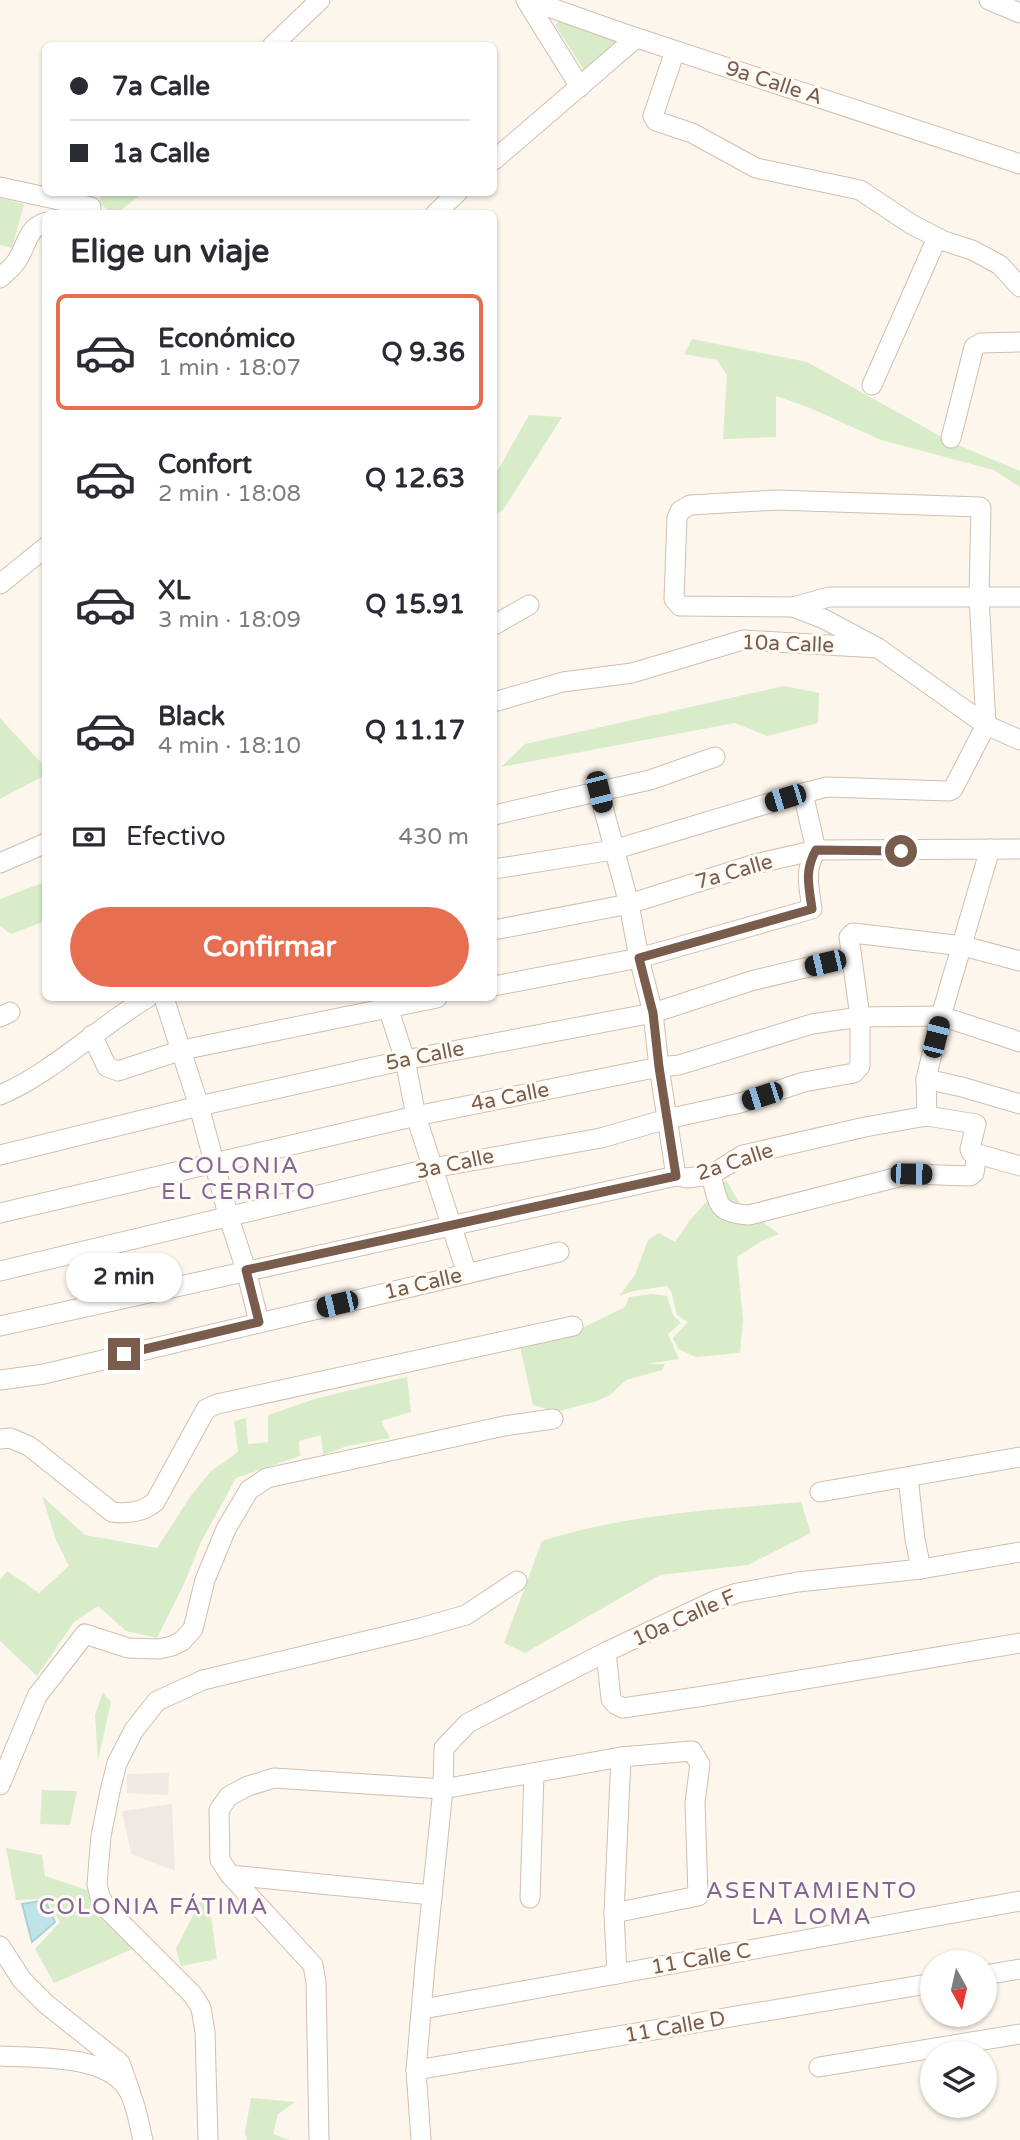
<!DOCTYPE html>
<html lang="es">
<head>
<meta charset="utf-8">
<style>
	:root { --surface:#fff; --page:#f2f2f3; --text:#2b2b33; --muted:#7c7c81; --line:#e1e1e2; --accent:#e76f51 }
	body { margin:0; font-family:"Varela Round",sans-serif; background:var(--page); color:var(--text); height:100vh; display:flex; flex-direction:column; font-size:26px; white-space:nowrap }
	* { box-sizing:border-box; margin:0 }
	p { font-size:23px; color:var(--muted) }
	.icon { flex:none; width:38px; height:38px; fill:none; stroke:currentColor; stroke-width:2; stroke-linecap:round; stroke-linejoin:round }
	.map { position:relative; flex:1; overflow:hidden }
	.details { position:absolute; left:42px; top:210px; width:455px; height:791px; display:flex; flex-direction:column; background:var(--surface); border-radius:10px; box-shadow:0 2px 5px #0004 }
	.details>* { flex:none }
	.top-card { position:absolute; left:42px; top:42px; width:455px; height:154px; border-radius:10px; box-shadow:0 2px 5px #0004; display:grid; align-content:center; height:154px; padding:0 28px; background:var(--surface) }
	.needle { width:46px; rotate:172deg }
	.controls { position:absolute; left:920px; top:1950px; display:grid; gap:14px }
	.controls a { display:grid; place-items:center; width:77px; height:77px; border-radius:50%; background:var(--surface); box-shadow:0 2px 5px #0004; font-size:35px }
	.end { position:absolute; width:32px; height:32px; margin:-16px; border:9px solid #7a5c4d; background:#fff; box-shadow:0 0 0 4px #fff }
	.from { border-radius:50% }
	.bubble { position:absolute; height:49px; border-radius:24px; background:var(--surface); box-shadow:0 2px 5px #0004; font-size:23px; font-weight:800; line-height:49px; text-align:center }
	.car { position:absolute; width:21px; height:42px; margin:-21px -10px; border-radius:9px; box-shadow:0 0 5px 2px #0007; background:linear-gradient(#222 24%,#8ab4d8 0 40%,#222 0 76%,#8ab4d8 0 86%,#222 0) }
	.top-card b { display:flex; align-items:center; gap:24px; height:66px; font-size:26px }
	.top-card b+b { border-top:2px solid var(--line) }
	.top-card i { width:18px; height:18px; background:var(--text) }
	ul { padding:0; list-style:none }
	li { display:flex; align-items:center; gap:21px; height:116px; margin:0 14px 10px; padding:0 14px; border:4px solid transparent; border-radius:10px }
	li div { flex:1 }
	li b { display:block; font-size:26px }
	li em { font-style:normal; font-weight:800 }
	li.selected { border-color:var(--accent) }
	li>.icon { width:63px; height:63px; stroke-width:1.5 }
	h2 { padding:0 28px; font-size:32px; line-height:84px }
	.pay { display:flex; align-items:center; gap:18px; height:77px; padding:0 28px; font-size:26px }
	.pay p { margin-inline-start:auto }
	.cta { display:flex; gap:14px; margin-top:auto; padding:14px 28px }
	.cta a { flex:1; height:80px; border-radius:42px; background:var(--accent); color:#fff; font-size:28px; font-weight:800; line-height:80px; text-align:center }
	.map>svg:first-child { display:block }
	.industrial { fill:#efe9e4 }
	.green { fill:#d8ecc9 }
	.water { fill:#bfe3e8; stroke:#a5d3da; stroke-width:2 }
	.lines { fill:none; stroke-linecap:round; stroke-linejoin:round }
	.minor-casing { stroke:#d1beb0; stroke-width:21 }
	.minor { stroke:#fff; stroke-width:19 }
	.route { stroke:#7a5c4d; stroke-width:9 }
	.labels { text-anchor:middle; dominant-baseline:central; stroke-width:6; stroke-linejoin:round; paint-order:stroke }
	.street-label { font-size:21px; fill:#7a5c4d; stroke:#fffaf3 }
	.neighbourhood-label { font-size:23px; letter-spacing:2px; fill:#846695; stroke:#fffaf3 }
</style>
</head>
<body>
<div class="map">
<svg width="1020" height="2140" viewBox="0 0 1020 2140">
	<rect width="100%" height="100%" fill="#fdf6ec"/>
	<g class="industrial">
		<path d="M169 1773 168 1795 127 1793V1774Z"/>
		<path d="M172 1804 175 1871 131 1854 122 1811Z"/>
	</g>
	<g class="green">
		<path d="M564 17 622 39 586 73 555 25Z"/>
		<path d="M102 193H143L117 213H112L99 203Z"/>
		<path d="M0 198 24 204 12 248 0 245Z"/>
		<path d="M692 339 807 362 951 442 1020 471V487L994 470 881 440 810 408 776 396V437L723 439 727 375 717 360 684 354Z"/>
		<path d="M529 415 562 417 503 510 494 515V477Z"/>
		<path d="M784 686 819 693 818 723 767 736 735 723 501 767 525 744Z"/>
		<path d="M0 718 46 768 45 775 0 799Z"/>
		<path d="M45 882V921L11 934 0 926V899Z"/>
		<path d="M726 1180 741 1205 779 1234 760 1242 737 1257 743 1319 740 1353 696 1357 678 1349 673 1338 688 1322 677 1315 671 1291 667 1286 633 1291 619 1296 635 1275 648 1240 659 1233 675 1242 690 1220Z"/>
		<path d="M652 1294 667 1296 673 1315 681 1323 668 1334 679 1359 646 1364H665L662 1370 626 1380 610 1395 597 1401 556 1412 533 1405 520 1346 568 1335 625 1307 629 1297Z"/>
		<path d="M407 1377 411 1412 381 1421 390 1438 347 1446 323 1455 321 1435 299 1441 300 1456 236 1478 201 1542 184 1584 157 1638 126 1631 98 1606 74 1622 37 1676 0 1641V1580L7 1571 39 1593 69 1566 56 1540 42 1496 85 1535 157 1548 190 1497 211 1471 238 1452 234 1421 246 1418 248 1444 268 1442V1415L318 1398Z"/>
		<path d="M801 1502 811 1533 748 1565 660 1575 525 1653 504 1643 542 1541C625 1514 715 1510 801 1502Z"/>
		<path d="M103 1692 111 1702 98 1760 95 1715Z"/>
		<path d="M42 1790 77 1791 70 1825 40 1824Z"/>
		<path d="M6 1848 42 1855 45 1876 105 1896 135 1948 54 1983 35 1949 60 1922 47 1899 16 1900Z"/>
		<path d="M208 1895 217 1959 181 1966 176 1949 203 1896Z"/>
		<path d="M251 2098 295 2102 278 2114 273 2134 290 2140H247L245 2132Z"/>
	</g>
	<path class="water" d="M45 1900 55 1922 32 1942 22 1904Z"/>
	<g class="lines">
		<g class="minor-casing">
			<g id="minor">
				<path d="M526 0 580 87"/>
				<path d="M529 0 622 33 1020 164"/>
				<path d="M989 0 1020 13"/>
				<path d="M272 46 320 0"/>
				<path d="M675 51 653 116 656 121 692 133 756 168 860 190 911 224 944 241 972 250 1000 265 1020 287"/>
				<path d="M494 160 636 38"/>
				<path d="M0 187 91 207"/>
				<path d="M435 214 458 192"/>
				<path d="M0 278C5 273 12 268 16 262 27 247 26 228 46 222"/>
				<path d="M872 385 937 238"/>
				<path d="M951 438 974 347 981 343 1020 342"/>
				<path d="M0 584 46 547"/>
				<path d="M793 607 829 597H1020"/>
				<path d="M494 625 529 605"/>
				<path d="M494 702 563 682 632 673 743 640 878 648 986 725 1020 740"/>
				<path d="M599 792 629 904 639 958 653 1013 659 1067 676 1176"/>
				<path d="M494 815 650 780 715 757"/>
				<path d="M0 863 46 843"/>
				<path d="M494 869 613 850 803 793"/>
				<path d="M494 930 629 904 755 864 816 850 1020 849"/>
				<path d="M494 986 639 958 812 909C809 886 804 871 816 850L803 793 827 787 949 791 953 789 986 725 979 596 981 508 980 507 777 500 690 505 680 511 677 518 674 599 680 606 793 607 824 619 878 648"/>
				<path d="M164 998 199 1106 229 1218 246 1270 259 1322"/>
				<path d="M385 998 405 1060 416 1116 467 1274"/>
				<path d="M0 1017 10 1012"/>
				<path d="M92 1035 107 1067 118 1071 182 1050 437 998"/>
				<path d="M926 1079 962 1087 1020 1104"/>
				<path d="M0 1095C50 1074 99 1027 147 998"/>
				<path d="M927 1116 926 1079 941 1016 990 849"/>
				<path d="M0 1155 199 1106 405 1060 653 1013 751 981 850 957"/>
				<path d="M711 1175C719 1204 716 1213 749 1215L910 1174 970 1176 974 1173 977 1154"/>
				<path d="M0 1213 416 1116 659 1067 679 1065 812 1024 860 1017 941 1016 1020 1042"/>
				<path d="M0 1271 432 1168 601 1138 667 1119 740 1103 804 1082 854 1073 860 1066V1017L849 937 853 933 963 946 1020 961"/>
				<path d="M0 1326 676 1176 687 1178 711 1175 743 1155 865 1127 927 1116 976 1124 970 1149 971 1152 1020 1166"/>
				<path d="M0 1380 44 1374 559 1252"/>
				<path d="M0 1439 10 1438 29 1446 112 1512C127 1514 143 1512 155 1502L206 1409 217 1404 573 1326"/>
				<path d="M908 1477 915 1539 921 1569"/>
				<path d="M820 1492 1020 1457"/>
				<path d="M606 1652 611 1699 615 1704 623 1708 704 1696 1020 1643"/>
				<path d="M0 1785 37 1696 85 1634 128 1648 159 1649 172 1646 182 1641 193 1629 205 1580 226 1529 249 1490 267 1478 504 1426 553 1419"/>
				<path d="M230 1875 432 1895"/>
				<path d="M530 1898 534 1774"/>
				<path d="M0 1946 22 1980 46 2004 120 2063 130 2091"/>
				<path d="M617 1974 614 1913 621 1757"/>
				<path d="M985 1975 1020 1969"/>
				<path d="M423 2009 1020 1901"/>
				<path d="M0 2056C36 2058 105 2054 127 2088 136 2102 139 2124 143 2140"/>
				<path d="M819 2067 1020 2034"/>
				<path d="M416 2070 933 1983"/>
				<path d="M208 2140 205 2032 201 2008 193 1995 108 1910 100 1897 97 1884 101 1836 110 1791 117 1763 134 1730 157 1701 203 1680 420 1628 466 1615 517 1581"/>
				<path d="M319 2140 316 1982 313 1965 230 1875 220 1860 219 1810 229 1796 248 1786 274 1778 443 1789 621 1757 692 1751 700 1764 695 1802 698 1896 614 1913"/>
				<path d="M421 2140 416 2070 425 1965 443 1789 444 1748 468 1723 606 1652 714 1601 737 1593 798 1582 921 1569 1020 1552"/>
			</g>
		</g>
		<use href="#minor" class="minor"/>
	</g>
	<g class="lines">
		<path class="route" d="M124 1354 259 1322 246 1270 676 1176 659 1067 653 1013 639 958 812 909C809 886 804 871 816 850L901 851"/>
	</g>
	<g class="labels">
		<g class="street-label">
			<text transform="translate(774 83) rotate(18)">9a Calle A</text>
			<text transform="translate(788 644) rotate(2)">10a Calle</text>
			<text transform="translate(734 872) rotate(-16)">7a Calle</text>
			<text transform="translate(425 1056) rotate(-11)">5a Calle</text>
			<text transform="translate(510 1097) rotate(-11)">4a Calle</text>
			<text transform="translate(735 1162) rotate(-18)">2a Calle</text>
			<text transform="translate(455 1164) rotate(-12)">3a Calle</text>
			<text transform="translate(423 1284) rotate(-13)">1a Calle</text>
			<text transform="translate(684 1618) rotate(-24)">10a Calle F</text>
			<text transform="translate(701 1959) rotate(-10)">11 Calle C</text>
			<text transform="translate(675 2027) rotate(-10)">11 Calle D</text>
		</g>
		<g class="neighbourhood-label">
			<text x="239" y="1166">COLONIA<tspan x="239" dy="26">EL CERRITO</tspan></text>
			<text x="812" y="1891">ASENTAMIENTO<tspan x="812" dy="26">LA LOMA</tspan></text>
			<text x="154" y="1907">COLONIA FÁTIMA</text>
		</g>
	</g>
</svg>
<div class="controls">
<a><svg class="needle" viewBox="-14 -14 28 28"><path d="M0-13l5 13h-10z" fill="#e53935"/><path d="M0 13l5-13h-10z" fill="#7c7c81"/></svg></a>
<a><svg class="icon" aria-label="layers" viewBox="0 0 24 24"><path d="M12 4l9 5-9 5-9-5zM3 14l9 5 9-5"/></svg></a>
</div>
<i class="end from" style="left:901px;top:851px"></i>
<i class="end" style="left:124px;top:1354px"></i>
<div class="bubble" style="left:66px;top:1253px;width:116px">2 min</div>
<i class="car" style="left:599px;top:792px;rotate:166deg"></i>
<i class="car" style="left:785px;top:798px;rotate:253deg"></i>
<i class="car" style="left:825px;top:963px;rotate:257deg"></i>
<i class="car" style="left:936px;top:1037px;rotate:14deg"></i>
<i class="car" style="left:762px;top:1096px;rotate:252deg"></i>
<i class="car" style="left:911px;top:1174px;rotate:91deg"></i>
<i class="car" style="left:337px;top:1304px;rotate:257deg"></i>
<div class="top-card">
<b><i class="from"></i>7a Calle</b>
<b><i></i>1a Calle</b>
</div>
<section class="details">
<h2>Elige un viaje</h2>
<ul>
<li class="selected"><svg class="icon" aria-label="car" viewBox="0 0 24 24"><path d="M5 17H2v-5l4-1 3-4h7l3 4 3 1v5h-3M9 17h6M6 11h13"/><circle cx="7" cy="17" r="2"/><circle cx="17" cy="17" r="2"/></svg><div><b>Económico</b><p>1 min · 18:07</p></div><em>Q 9.36</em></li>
<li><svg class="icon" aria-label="car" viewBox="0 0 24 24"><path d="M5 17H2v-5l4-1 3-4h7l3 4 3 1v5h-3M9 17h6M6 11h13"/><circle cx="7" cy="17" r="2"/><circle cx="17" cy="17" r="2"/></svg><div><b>Confort</b><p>2 min · 18:08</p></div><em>Q 12.63</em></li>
<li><svg class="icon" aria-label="car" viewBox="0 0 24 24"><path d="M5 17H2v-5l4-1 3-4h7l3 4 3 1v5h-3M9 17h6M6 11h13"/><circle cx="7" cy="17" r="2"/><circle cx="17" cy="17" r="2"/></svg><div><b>XL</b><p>3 min · 18:09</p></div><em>Q 15.91</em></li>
<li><svg class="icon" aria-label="car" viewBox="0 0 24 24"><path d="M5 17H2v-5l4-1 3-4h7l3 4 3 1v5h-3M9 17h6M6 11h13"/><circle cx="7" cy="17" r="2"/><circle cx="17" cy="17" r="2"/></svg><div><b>Black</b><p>4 min · 18:10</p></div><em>Q 11.17</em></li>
</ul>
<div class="pay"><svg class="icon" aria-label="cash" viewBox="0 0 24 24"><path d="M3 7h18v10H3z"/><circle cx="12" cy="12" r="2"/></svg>Efectivo<p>430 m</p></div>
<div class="cta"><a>Confirmar</a></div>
</section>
</div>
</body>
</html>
